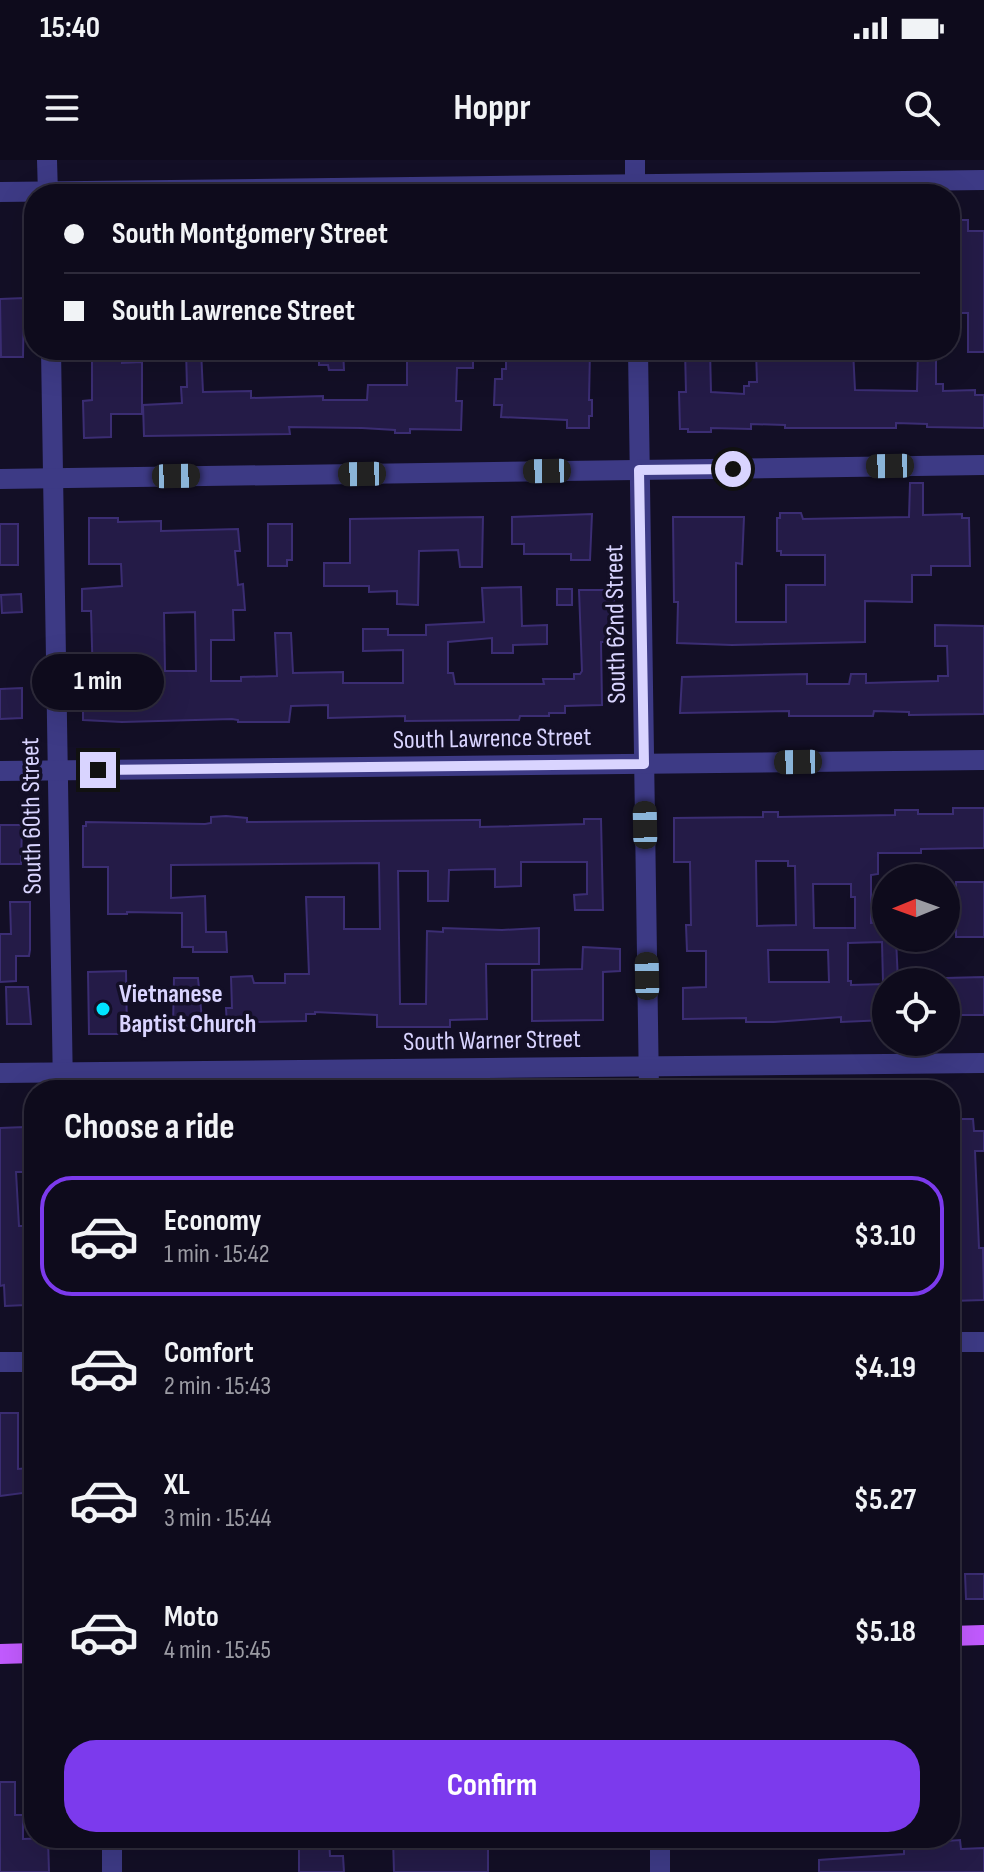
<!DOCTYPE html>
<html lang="en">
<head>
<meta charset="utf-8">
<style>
	:root { --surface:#0e0b1c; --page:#171425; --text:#f1f3f6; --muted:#9b9ba3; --line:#2e2b3b; --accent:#7c3aed }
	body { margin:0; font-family:"Sofia Sans Condensed",sans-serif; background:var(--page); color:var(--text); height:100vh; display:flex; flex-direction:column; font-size:30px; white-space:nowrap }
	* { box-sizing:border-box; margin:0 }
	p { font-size:26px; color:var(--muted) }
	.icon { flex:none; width:44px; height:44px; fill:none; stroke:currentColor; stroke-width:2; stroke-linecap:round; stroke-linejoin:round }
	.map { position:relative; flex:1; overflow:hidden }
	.side { position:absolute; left:24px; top:920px; width:936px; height:768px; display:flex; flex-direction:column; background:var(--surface); border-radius:32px; box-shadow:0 8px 32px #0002,0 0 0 2px var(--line) }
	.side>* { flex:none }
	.banner { position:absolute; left:24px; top:24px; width:936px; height:176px; border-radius:32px; box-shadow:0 8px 32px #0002,0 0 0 2px var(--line); display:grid; align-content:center; height:176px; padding:0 40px; background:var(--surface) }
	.needle { width:52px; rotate:269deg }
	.buttons { position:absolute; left:872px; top:704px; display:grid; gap:16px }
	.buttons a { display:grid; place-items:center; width:88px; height:88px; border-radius:50%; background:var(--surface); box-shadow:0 8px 32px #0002,0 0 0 2px var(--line); font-size:40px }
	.end { position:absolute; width:36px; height:36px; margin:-18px; border:10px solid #d9d4ff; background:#111; box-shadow:0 0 0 4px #111 }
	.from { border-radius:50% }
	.bubble { position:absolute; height:56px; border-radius:28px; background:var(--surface); box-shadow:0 8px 32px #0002,0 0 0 2px var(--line); font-size:26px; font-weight:700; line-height:56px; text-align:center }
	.car { position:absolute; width:24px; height:48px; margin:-24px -12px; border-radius:10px; box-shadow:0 0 6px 2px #0007; background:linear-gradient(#222 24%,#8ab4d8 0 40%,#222 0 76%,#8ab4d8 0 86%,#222 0) }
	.banner b { display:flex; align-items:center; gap:28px; height:76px; font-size:30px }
	.banner b+b { border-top:2px solid var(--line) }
	.banner i { width:20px; height:20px; background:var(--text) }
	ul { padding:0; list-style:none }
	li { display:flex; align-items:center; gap:24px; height:120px; margin:0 16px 12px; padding:0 24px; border:4px solid transparent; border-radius:32px }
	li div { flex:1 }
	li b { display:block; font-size:30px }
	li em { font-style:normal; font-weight:700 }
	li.current { border-color:var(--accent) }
	li>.icon { width:72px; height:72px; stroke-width:1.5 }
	h2 { padding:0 40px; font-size:36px; line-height:96px }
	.primary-button { display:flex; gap:16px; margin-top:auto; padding:16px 40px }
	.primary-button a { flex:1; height:92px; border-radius:32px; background:var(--accent); color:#fff; font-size:32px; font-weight:700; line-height:92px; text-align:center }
	.status { display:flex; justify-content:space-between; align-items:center; height:56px; padding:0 40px; background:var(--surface); direction:ltr }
	.status svg { height:22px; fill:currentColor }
	header { display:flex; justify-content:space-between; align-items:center; height:104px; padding:0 40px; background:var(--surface); font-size:36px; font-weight:700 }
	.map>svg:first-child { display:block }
	.building { fill:#241b47; stroke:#3b2d73; stroke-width:2; fill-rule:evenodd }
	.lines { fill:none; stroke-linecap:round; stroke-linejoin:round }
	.minor { stroke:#3d3a85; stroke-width:20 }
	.major { stroke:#c25bff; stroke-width:20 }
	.route { stroke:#d9d4ff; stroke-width:10 }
	.poi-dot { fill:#00e5ff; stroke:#130f26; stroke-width:3 }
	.labels { text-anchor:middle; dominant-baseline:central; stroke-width:7; stroke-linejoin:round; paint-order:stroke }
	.street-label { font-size:26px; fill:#d9d4ff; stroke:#130f26 }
	.poi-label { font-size:26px; font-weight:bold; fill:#d9d4ff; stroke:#130f26; text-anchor:start }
</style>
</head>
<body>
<div class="status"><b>15:40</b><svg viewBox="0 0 49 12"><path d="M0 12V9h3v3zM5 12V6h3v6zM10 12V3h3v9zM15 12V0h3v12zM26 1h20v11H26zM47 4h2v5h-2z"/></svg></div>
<header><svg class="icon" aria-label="menu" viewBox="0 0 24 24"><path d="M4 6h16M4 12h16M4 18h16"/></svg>Hoppr<svg class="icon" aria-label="search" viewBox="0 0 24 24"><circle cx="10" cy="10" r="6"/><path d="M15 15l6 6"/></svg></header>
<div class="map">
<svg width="984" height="1712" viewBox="0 0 984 1712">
	<rect width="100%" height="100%" fill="#130f26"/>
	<g class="building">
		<path d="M950 60H968V71H984V192H968V153H950L954 100H950Z"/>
		<path d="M24 138 23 197H1L0 139Z"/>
		<path d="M92 190H122V203L142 202V254H111V277L84 278 83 241 92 240Z"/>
		<path d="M186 190H201L203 232 251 231V238L323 236V240H367L368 225H407V190H473V208H457L456 241H462L461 270 410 269V273H395V270L362 268 289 267 290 274 144 276 143 245 182 243 181 227H187Z"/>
		<path d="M319 190H343L344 210H329L328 205H319Z"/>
		<path d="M506 190H590L589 240H592V256H589V268H567V260L501 257 502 245H494L495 219H502V209H506Z"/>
		<path d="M685 190H710L711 232 744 234V226H749V222H757L756 190H853L855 230 917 231 918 190H936V224H943V231L975 230V235H984V268L927 267V264L896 263V268H785V265L751 264V269L711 268V272H688V269H680L679 232H686Z"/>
		<path d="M910 323H923V355L962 354V358H969L970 406H931V415H912V442L865 441V482L732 485 677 483 678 442H674L673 357H744L742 404 736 403V462H786V425H825V395H781V391H777V358H780V353H801L803 359 909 357Z"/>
		<path d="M592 354 590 400H571V394H524V384H512V357Z"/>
		<path d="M483 357 482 407H460L458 390 419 391 418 445 397 444V431L369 432V426H324V403H350V359Z"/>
		<path d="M89 358H118V362L161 361V371L238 369 240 391H235L238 425 243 424 245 450H233L234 480H211V521H241V517L277 516 275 473H291L293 513 343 512V523H403V490L363 491V469H388V475H426V465L484 462 482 428 521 427 522 466 547 465V484L513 485V493H492V478L448 482V513H453L455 524H544L543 519H574V514H580L582 511 579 430H614V445H609L611 482H601L602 545 565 546V553H549V556H520L519 560 405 561V556L328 558V545L291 546 289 562H238V560L232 559 122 562 83 560V521H93L91 451H82V429L122 426 121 404H89ZM195 452 196 511H165L164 453Z"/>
		<rect x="0" y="364" width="18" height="41"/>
		<path d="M268 364H292V400H287V406H268Z"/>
		<rect x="557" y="429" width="15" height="16"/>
		<path d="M21 434 22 452 2 453 1 435Z"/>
		<path d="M935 465 984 466V554L909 555V552L874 551 873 556H789V551L680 553 682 517 807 514V524H849L851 514H866V523L938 521V516H948L947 486H935Z"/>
		<path d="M22 528V558L0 559V529Z"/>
		<path d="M953 648H984V688L921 689V693H878V714L871 715V763L886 762V778H896L898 822H883L882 782 848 783V821H851V825L886 824V860L841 862V857L774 862H746V858L683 859V828L706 827V791H687L686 765H691L690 702H674V658L763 657V652H778V657L895 655V650H918V654H953ZM756 701H788V706H795L796 765 757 766ZM813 724H851V737H855V768H814ZM768 790H828L829 822H769Z"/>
		<path d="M226 656 247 658V662L473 660H480V667L584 664V659H601L603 750H575L574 735 587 734V702H521V726L495 727V709L449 710 448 741H428V711H398L400 844H426L427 771 443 772V768L502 770 539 768V804H486L487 859 450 860V867H377V855L315 852V854H306V861L256 862 227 866 226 848H232L231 817 252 816 254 823H285V814H309L306 737H344V769H380L379 703 171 705V738L205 736 206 772H226L227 792H193V787H182V753L127 752V754H108V707H83V666H86V662L205 664 211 663V657Z"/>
		<path d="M0 665H22L21 704H0Z"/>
		<rect x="956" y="722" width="28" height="55"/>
		<path d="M10 742H30V790L29 796H16V821L0 822V774H11Z"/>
		<path d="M583 787 620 789V811L603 812V860L532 861V810L582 809Z"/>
		<path d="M126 811 127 874H89L88 812Z"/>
		<path d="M984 817V855H946V818Z"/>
		<path d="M174 818H198L202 859H193V867H173Z"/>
		<path d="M6 827H28L31 864H7Z"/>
		<path d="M955 959H973L974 971H984V991H975L979 1088H983L984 1140 952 1141 950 964H956Z"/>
		<path d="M24 967 23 1012H16L19 1066H23L26 1145 5 1146 4 1125 0 1126V968Z"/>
		<path d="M0 1253H18V1309L29 1308 31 1332 0 1336Z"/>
		<path d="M965 1414H984V1439H966Z"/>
		<path d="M0 1622H15V1655H23V1679L48 1678 49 1712H0Z"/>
		<path d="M393 1678H488V1712H394Z"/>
		<path d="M329 1679 330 1696H343L344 1712H299V1680Z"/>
		<path d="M960 1680 961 1689 984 1688V1712H819V1700L904 1694V1684Z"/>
	</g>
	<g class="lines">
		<g class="minor">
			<path d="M47 0 48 34"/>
			<path d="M635 0V34"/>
			<path d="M0 32 984 20"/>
			<path d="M51 190 63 930"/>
			<path d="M638 190 649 930"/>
			<path d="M0 319 984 305"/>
			<path d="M0 611 984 600"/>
			<path d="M0 913 984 903"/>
			<path d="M950 1182H984"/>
			<path d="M0 1202H34"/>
			<path d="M660 1678V1712"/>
			<path d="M112 1712V1678"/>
		</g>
		<g class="major">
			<path d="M950 1476 984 1475"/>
			<path d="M0 1494 34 1493"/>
		</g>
	</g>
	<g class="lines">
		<path class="route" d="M98 610 644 604 639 310 733 309"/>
	</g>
	<circle class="poi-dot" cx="103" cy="849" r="8"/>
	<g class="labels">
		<g class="street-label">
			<text transform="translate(616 464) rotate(-91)">South 62nd Street</text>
			<text transform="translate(492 579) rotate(-1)">South Lawrence Street</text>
			<text transform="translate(32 656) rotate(-91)">South 60th Street</text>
			<text transform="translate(492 881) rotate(-1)">South Warner Street</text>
		</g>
		<g class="poi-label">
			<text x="119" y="834">Vietnanese<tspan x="119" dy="30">Baptist Church</tspan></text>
		</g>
	</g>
</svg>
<div class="buttons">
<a><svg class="needle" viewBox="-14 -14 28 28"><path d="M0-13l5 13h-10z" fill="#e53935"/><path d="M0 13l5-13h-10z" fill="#9b9ba3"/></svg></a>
<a><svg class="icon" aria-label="locate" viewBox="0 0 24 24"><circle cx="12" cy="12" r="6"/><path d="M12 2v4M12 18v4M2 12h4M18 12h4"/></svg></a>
</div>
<i class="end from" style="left:733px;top:309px"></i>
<i class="end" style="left:98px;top:610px"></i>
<div class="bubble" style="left:32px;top:494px;width:132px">1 min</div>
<i class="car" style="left:890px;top:306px;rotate:269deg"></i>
<i class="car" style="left:547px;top:311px;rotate:269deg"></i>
<i class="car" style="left:362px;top:314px;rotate:269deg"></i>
<i class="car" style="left:176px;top:316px;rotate:89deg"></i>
<i class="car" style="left:798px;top:602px;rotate:269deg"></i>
<i class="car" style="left:645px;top:665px;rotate:359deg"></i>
<i class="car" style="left:647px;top:816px;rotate:359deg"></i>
<div class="banner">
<b><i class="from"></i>South Montgomery Street</b>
<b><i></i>South Lawrence Street</b>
</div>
<section class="side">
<h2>Choose a ride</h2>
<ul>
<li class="current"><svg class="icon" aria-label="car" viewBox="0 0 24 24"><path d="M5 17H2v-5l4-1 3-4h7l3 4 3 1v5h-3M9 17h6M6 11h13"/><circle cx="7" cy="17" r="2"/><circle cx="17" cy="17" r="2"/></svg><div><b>Economy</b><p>1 min · 15:42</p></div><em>$3.10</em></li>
<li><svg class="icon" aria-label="car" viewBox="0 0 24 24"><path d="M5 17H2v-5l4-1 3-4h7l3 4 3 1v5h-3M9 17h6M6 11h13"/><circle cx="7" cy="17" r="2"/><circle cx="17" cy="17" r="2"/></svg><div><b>Comfort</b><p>2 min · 15:43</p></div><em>$4.19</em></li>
<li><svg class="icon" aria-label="car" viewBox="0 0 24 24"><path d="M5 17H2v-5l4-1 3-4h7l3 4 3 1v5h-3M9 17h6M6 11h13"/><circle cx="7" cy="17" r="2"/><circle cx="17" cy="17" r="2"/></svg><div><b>XL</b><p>3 min · 15:44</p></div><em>$5.27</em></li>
<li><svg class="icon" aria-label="car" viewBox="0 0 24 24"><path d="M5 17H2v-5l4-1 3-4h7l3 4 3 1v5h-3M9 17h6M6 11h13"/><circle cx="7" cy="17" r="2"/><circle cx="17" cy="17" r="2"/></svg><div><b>Moto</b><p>4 min · 15:45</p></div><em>$5.18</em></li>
</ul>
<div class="primary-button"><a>Confirm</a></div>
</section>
</div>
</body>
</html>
